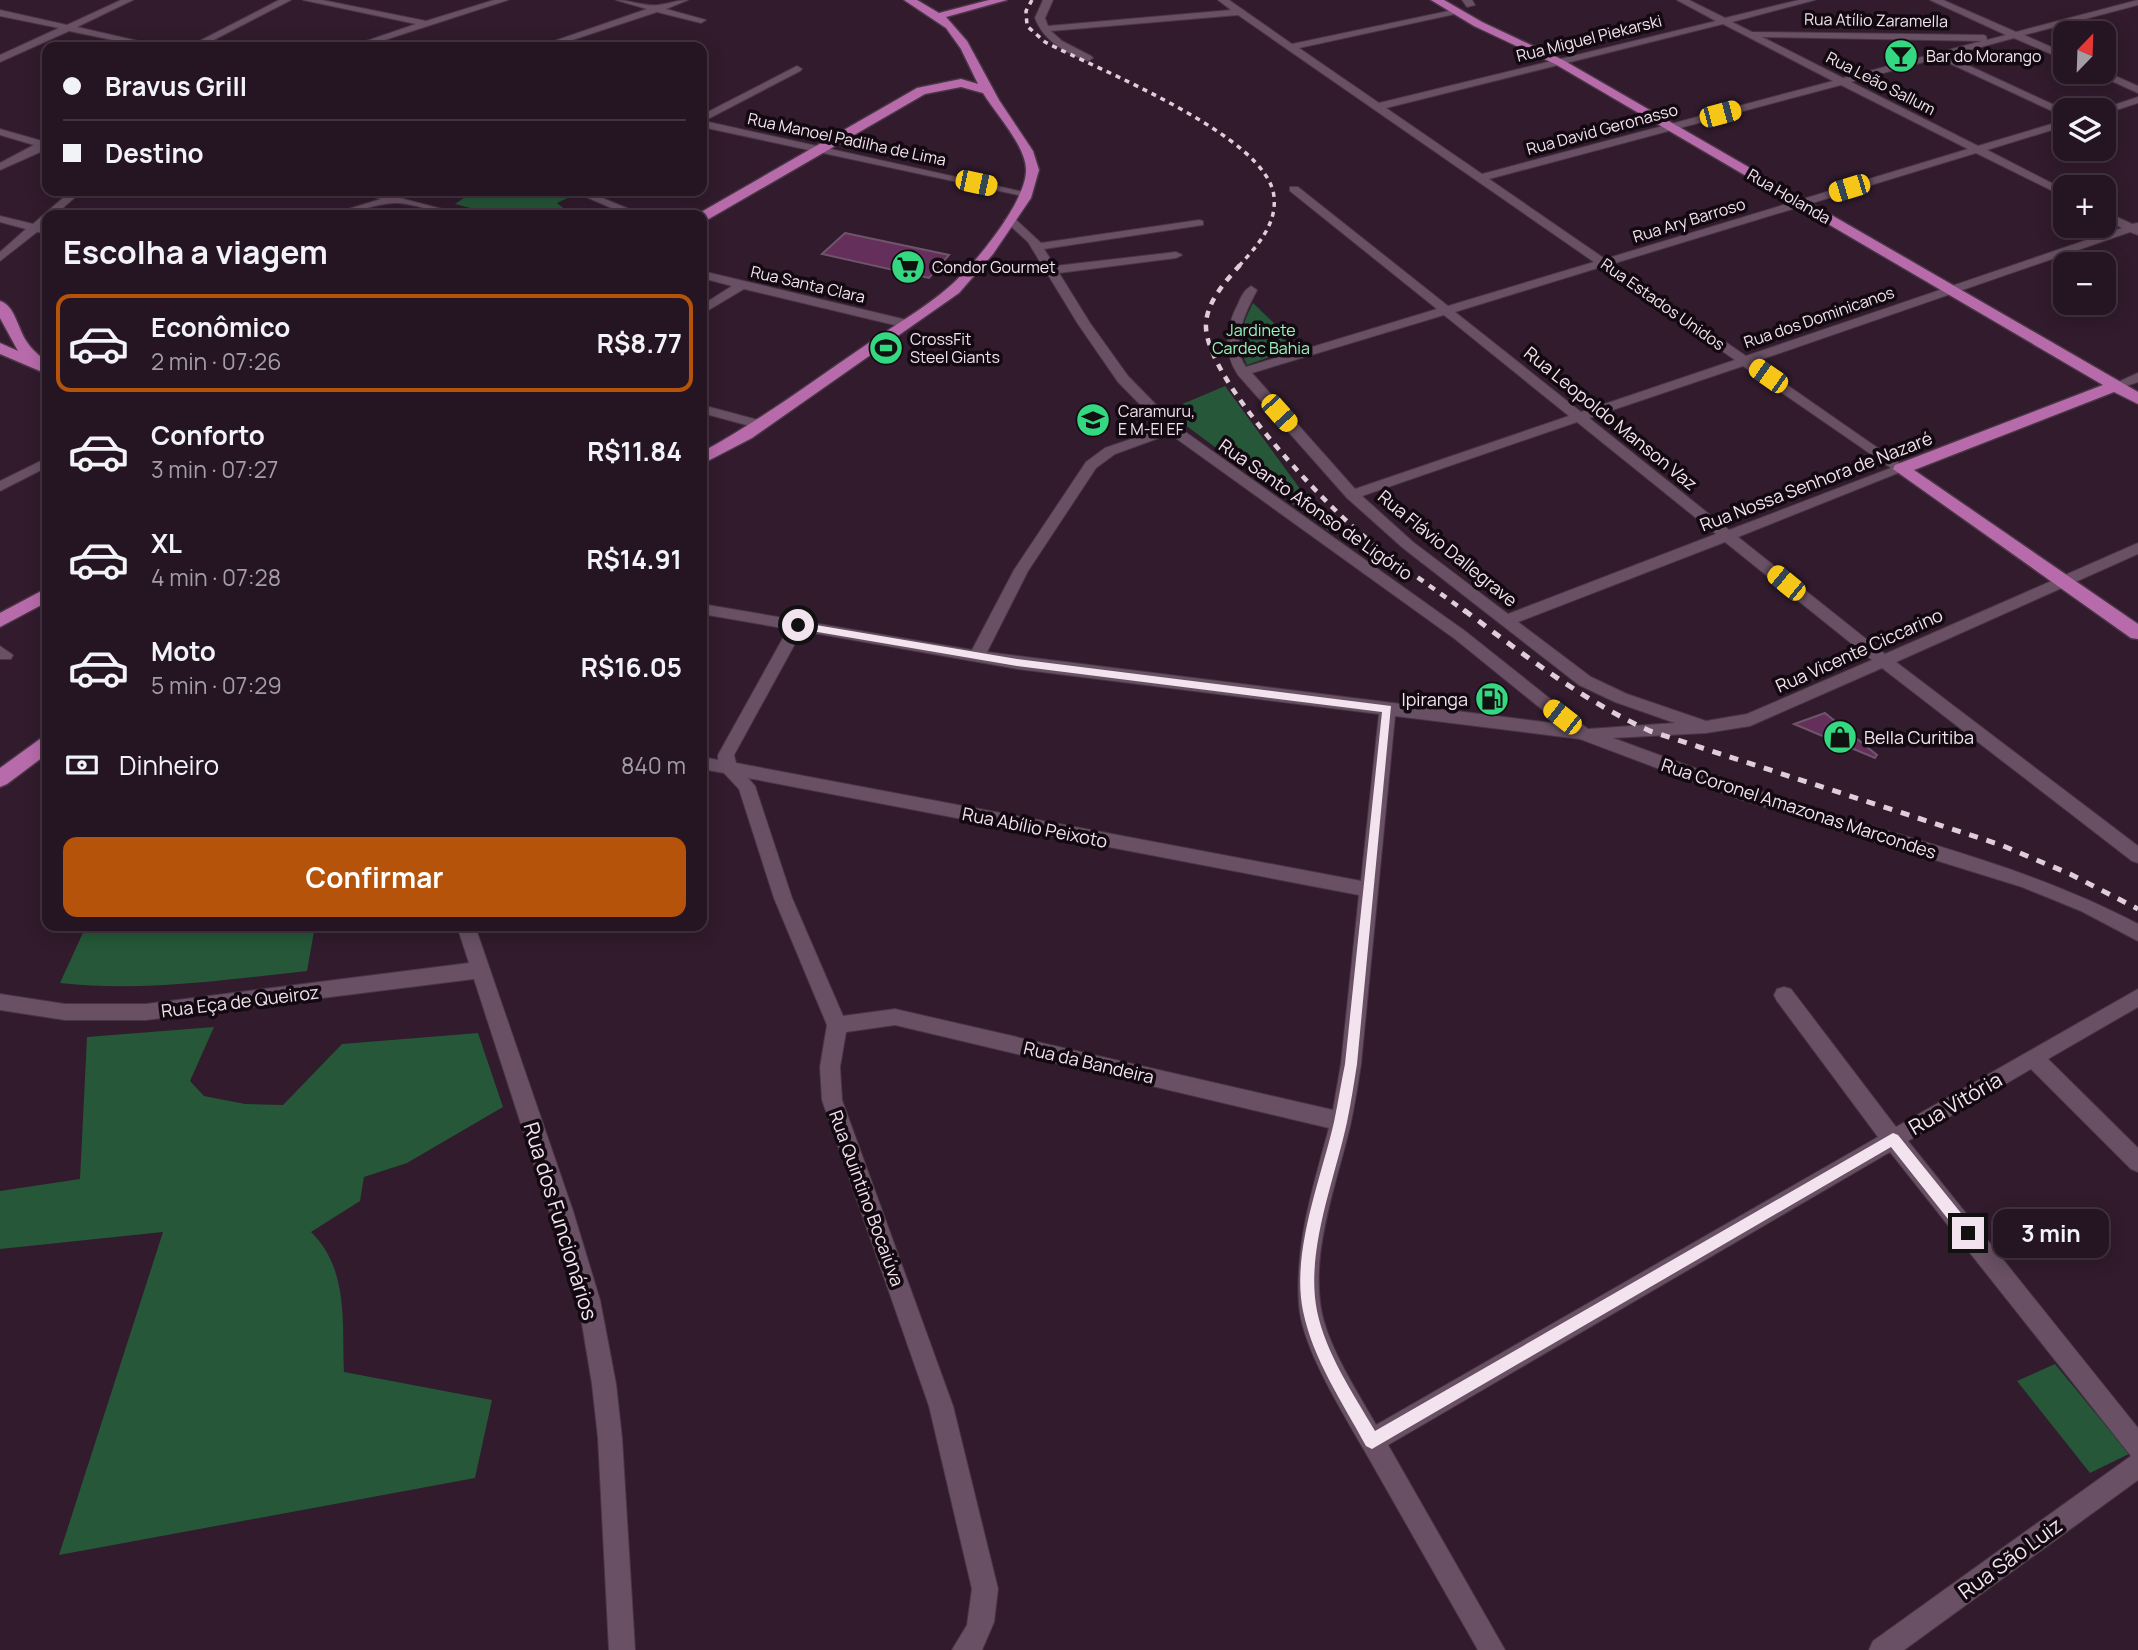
<!DOCTYPE html>
<html lang="pt">
<head>
<meta charset="utf-8">
<style>
	:root { --surface:#251422; --page:#2d1d2a; --text:#f1f3f6; --muted:#a39ea5; --line:#423340; --accent:#b45309 }
	body { margin:0; font-family:Manrope,sans-serif; background:var(--page); color:var(--text); height:100vh; display:flex; flex-direction:column; font-size:26px; white-space:nowrap }
	* { box-sizing:border-box; margin:0 }
	p { font-size:23px; color:var(--muted) }
	.icon { flex:none; width:38px; height:38px; fill:none; stroke:currentColor; stroke-width:2; stroke-linecap:round; stroke-linejoin:round }
	.map { position:relative; flex:1; overflow:hidden }
	.panel { position:absolute; left:42px; top:210px; width:665px; height:721px; display:flex; flex-direction:column; background:var(--surface); border-radius:14px; box-shadow:0 4px 18px #0003,0 0 0 2px var(--line) }
	.panel>* { flex:none }
	.top-card { position:absolute; left:42px; top:42px; width:665px; height:154px; border-radius:14px; box-shadow:0 4px 18px #0003,0 0 0 2px var(--line); display:grid; align-content:center; height:154px; padding:0 21px; background:var(--surface) }
	.needle { width:46px; rotate:23deg }
	.fabs { position:absolute; left:2053px; top:21px; display:grid; gap:14px }
	.fabs a { display:grid; place-items:center; width:63px; height:63px; border-radius:14px; background:var(--surface); box-shadow:0 4px 18px #0003,0 0 0 2px var(--line); font-size:35px }
	.end { position:absolute; width:32px; height:32px; margin:-16px; border:9px solid #f2e3ee; background:#111; box-shadow:0 0 0 4px #111 }
	.from { border-radius:50% }
	.bubble { position:absolute; height:49px; border-radius:14px; background:var(--surface); box-shadow:0 4px 18px #0003,0 0 0 2px var(--line); font-size:23px; font-weight:700; line-height:49px; text-align:center }
	.car { position:absolute; width:21px; height:42px; margin:-21px -10px; border-radius:9px; box-shadow:0 0 5px 2px #0007; background:linear-gradient(#f5c518 24%,#345 0 40%,#f5c518 0 76%,#345 0 86%,#f5c518 0) }
	.top-card b { display:flex; align-items:center; gap:24px; height:66px; font-size:26px }
	.top-card b+b { border-top:2px solid var(--line) }
	.top-card i { width:18px; height:18px; background:var(--text) }
	ul { padding:0; list-style:none }
	li { display:flex; align-items:center; gap:21px; height:98px; margin:0 14px 10px; padding:0 7px; border:4px solid transparent; border-radius:14px }
	li div { flex:1 }
	li b { display:block; font-size:26px }
	li em { font-style:normal; font-weight:700 }
	li.selected { border-color:var(--accent) }
	li>.icon { width:63px; height:63px; stroke-width:1.5 }
	h2 { padding:0 21px; font-size:32px; line-height:84px }
	.pay { display:flex; align-items:center; gap:18px; height:77px; padding:0 21px; font-size:26px }
	.pay p { margin-inline-start:auto }
	.primary-button { display:flex; gap:14px; margin-top:auto; padding:14px 21px }
	.primary-button a { flex:1; height:80px; border-radius:14px; background:var(--accent); color:#fff; font-size:28px; font-weight:700; line-height:80px; text-align:center }
	.map>svg:first-child { display:block }
	.green { fill:#255738 }
	.building { fill:#64305b; stroke:#6f5569; stroke-width:2 }
	.lines { fill:none; stroke-linecap:round; stroke-linejoin:round }
	.minor-casing { stroke:#483645; stroke-width:2 }
	.major-casing { stroke:#483645; stroke-width:3 }
	.minor { fill:#695064; fill-rule:evenodd }
	.major { fill:#b86bab; fill-rule:evenodd }
	.rail-far2 { stroke:#ddced9; stroke-width:3.5; stroke-dasharray:5 5; stroke-linecap:butt }
	.rail-far1 { stroke:#ddced9; stroke-width:4.5; stroke-dasharray:7 7; stroke-linecap:butt }
	.rail { stroke:#ddced9; stroke-width:5; stroke-dasharray:9 9; stroke-linecap:butt }
	.route { fill:#f2e3ee }
	.labels { text-anchor:middle; dominant-baseline:central; stroke-width:7; stroke-linejoin:round; paint-order:stroke }
	.far-street-label { font-size:16px; fill:#f2e3ee; stroke:#130911 }
	.far-poi-label { font-size:16px; fill:#f2e3ee; stroke:#130911; text-anchor:start }
	.far-park-label { font-size:16px; fill:#96f5b7; stroke:#130911 }
	.street-label { font-size:18px; fill:#f2e3ee; stroke:#130911 }
	.poi-label { font-size:18px; fill:#f2e3ee; stroke:#130911; text-anchor:end }
	.near-street-label { font-size:21px; fill:#f2e3ee; stroke:#130911 }
</style>
</head>
<body>
<div class="map">
<svg width="2138" height="1650" viewBox="0 0 2138 1650">
	<rect width="100%" height="100%" fill="#311b2d"/>
	<g class="green">
		<path d="M474 191H569L576 194 557 203 572 215H497L455 204Z"/>
		<path d="M1253 303 1299 347 1247 365C1236 343 1242 324 1253 303Z"/>
		<path d="M1225 386 1333 534 1166 411Z"/>
		<path d="M86 926H315L307 971C224 980 143 992 60 983Z"/>
		<path d="M214 1027 190 1081 204 1096 245 1104 283 1105 342 1044 478 1033 503 1107 407 1163 364 1177 360 1201 311 1232C349 1269 342 1323 344 1372L492 1400 475 1478 59 1555 163 1232 0 1249V1191L80 1179 87 1037Z"/>
		<path d="M2055 1364 2129 1454 2090 1473 2017 1381Z"/>
	</g>
	<g class="building">
		<path d="M845 233 949 255 929 278 822 254Z"/>
		<path d="M1825 713 1877 755 1875 758 1794 724Z"/>
	</g>
	<g class="lines">
		<g class="minor-casing">
			<g id="minor">
				<path d="M121 0H133L77 27 164 47H147L69 31 0 62V55L59 28 0 16V10L67 25Z"/>
				<path d="M279 0H291L200 47H188Z"/>
				<path d="M303 0H322L426 21 494 0H508L363 47H349L416 24Z"/>
				<path d="M616 0C630 0 646 7 658 5 669 4 676 0 688 0L666 9 706 20 701 23 657 12 551 47H537L647 9Z"/>
				<path d="M1043 0H1053L1045 18 1048 26 1231 10 1218 0H1229L1292 44 1458 9V13L1455 14 1299 48 1379 103 1716 21 1677 0H1689L1725 18 1799 0H1815L1732 22 1752 32 1983 35 1986 36 1987 40 2006 35 1930 0H1943L2016 32 2138 0V5L2024 35 2065 53V60L2014 38 1948 56 2065 110V117L1938 58 1851 82 1978 146 2065 120V126L1987 150 2065 190V197L1976 153 1612 264 1746 356 2122 228 2104 218V211L2132 224 2138 223V235L2130 232 1754 362 1908 469 1738 537 1885 654 2138 543V554L1896 662 2138 846V863L2132 861 1882 668 1750 726 1706 733 1613 738C1686 765 1759 792 1834 815 1937 846 2042 873 2138 924V941L2081 911 2022 887 1739 799 1580 739 1395 716 1361 1064C1358 1083 1355 1103 1351 1122 1337 1185 1303 1267 1327 1331 1339 1364 1359 1395 1376 1425L1878 1137 1777 1001 1774 995 1777 989 1784 987 1791 989 1896 1127 2138 989V1007L2048 1059 2138 1148V1172L2131 1169 2031 1069 1908 1141 2138 1428V1480L1904 1650H1869L1873 1641 2131 1456 1890 1152 1388 1445 1505 1650H1478C1441 1585 1404 1520 1367 1455 1345 1416 1302 1349 1299 1305 1295 1243 1313 1187 1329 1128L895 1025 846 1032 840 1067 842 1100 953 1406 998 1589 994 1622 982 1650H952L967 1625 972 1589 929 1406 822 1100 820 1067 827 1025 774 898 739 789 724 773 702 769V757L718 760V755L788 629 702 614V604L972 650 1014 570 1086 462 1105 448 1163 428 1118 382 1078 324 1028 242 1004 220 1014 218 1041 243 1199 220 1203 221V225L1044 249 1055 266 1176 252 1182 255 1176 258 1059 273 1090 323 1128 376 1177 426 1465 631 1588 729 1675 723 1615 702 1579 685 1403 548 1347 498 1238 375C1223 352 1225 329 1238 304 1241 297 1244 290 1251 286L1257 290C1246 311 1229 344 1246 367L1437 309 1290 191V187H1298L1448 306 1594 262 1238 15 1051 31 1062 41 1091 56 1093 58 1088 61C1065 53 1043 40 1035 18ZM1723 24 1833 81 1482 174 1386 108ZM1762 37 1982 41 1843 78ZM1841 85 1968 149 1605 259 1489 179ZM1601 267 1735 360 1581 412 1455 312ZM1444 315 1569 416 1355 489 1252 373ZM1743 366 1891 468 1729 530 1589 418ZM1577 422 1716 534 1508 614 1413 542 1362 496ZM1170 434 1455 639 1560 724 987 652 1028 571 1096 468 1115 454ZM1725 542 1872 660 1747 714 1706 721 1627 694 1591 677 1518 622ZM802 631 1018 669 1379 714 1361 881 736 763 734 755ZM748 778 1359 895 1341 1064 1333 1110 895 1009 843 1016 792 898 755 786Z"/>
				<path d="M1462 0H1472L1475 5 1467 7Z"/>
				<path d="M797 66 802 69 800 71 704 121 1033 194 1027 197 702 127V115Z"/>
				<path d="M2104 71 2138 86V93L2092 72Z"/>
				<path d="M2138 97V103L2104 114V110H2099Z"/>
				<path d="M0 129 42 141 47 140V149L0 170V163L34 145 0 135Z"/>
				<path d="M71 191H82L55 215H47V223L43 226 47 227V233L37 232 0 261V252L26 229 0 222V216L33 224Z"/>
				<path d="M355 191H373L465 215C439 216 415 202 394 203 372 204 351 215 329 215L381 199Z"/>
				<path d="M572 191H586L643 215H628Z"/>
				<path d="M702 271 911 321 913 324 907 328 744 289 702 314V305L732 286 702 278Z"/>
				<path d="M2138 373V382L2115 390 2109 386Z"/>
				<path d="M702 405 766 422 768 425 761 429 702 413Z"/>
				<path d="M47 458V467L0 491V481Z"/>
				<path d="M0 646 13 655 11 659H0Z"/>
				<path d="M457 926H475L573 1211 600 1300 616 1384 622 1438 635 1650H609L598 1438 592 1384 578 1300 474 979 146 1020H65L0 1010V994L65 1004H146L469 963Z"/>
			</g>
		</g>
		<g class="major-casing">
			<g id="major">
				<path d="M904 0H917L939 13 989 0H1007L946 17 967 41 999 100 1033 151 1039 170 1031 198 993 254 959 293 752 438 702 464V452C758 422 810 383 863 347 891 327 924 309 950 286 974 265 1025 204 1026 171 1027 147 995 113 983 93L961 87 925 94 707 220 702 221V215H696L917 88 961 79 978 84 961 49 946 28Z"/>
				<path d="M1431 0H1444L1482 22 1563 60 2138 392V404L2114 392 1914 470 2138 624V639L2131 638 1893 469 1895 465 2103 385 1555 64 1474 26Z"/>
				<path d="M0 301C15 305 18 330 27 342 32 350 40 356 47 362V374L0 354V343L18 351 0 318Z"/>
				<path d="M47 588V602L0 627V613Z"/>
				<path d="M47 737V754L7 784 0 787V768L40 739Z"/>
			</g>
		</g>
		<use href="#minor" class="minor"/>
		<use href="#major" class="major"/>
		<path class="rail-far2" d="M1032 0 1026 11 1027 26 1045 42C1096 69 1269 136 1274 197 1277 225 1256 247 1239 266"/>
		<path class="rail-far1" d="M1240 265C1226 281 1207 301 1206 324 1203 374 1314 492 1351 525 1386 557 1428 584 1466 612"/>
		<path class="rail" d="M1464 610C1524 655 1582 700 1650 731L2001 845 2070 874 2138 909"/>
	</g>
	<path class="route" d="M798 622 1017 659 1391 706 1357 1064C1354 1083 1351 1103 1347 1122 1335 1179 1305 1251 1317 1311 1326 1354 1353 1393 1375 1431L1893 1133 1898 1135 1973 1228V1238H1963L1891 1147 1377 1446 1372 1449 1366 1446C1343 1403 1313 1360 1303 1311 1291 1252 1321 1179 1334 1122 1338 1103 1341 1083 1345 1064L1382 712 1017 666 794 628 793 625Z"/>
	<defs>
		<g id="bar-disc" transform="scale(1.75)"><circle r="9.5" fill="#34d881" stroke="#130911"/><path d="M-6-5H6L.8 .8V4.5H3.5V6h-7V4.5H-.8V.8Z" fill="#111"/></g>
		<g id="supermarket-disc" transform="scale(1.75)"><circle r="9.5" fill="#34d881" stroke="#130911"/><path d="M-6-5.5h2.5l.6 2H6L4.5 2H-2.5L-4.4-4H-6ZM-1.5 3.2a1.3 1.3 0 1 0 .1 0ZM3 3.2a1.3 1.3 0 1 0 .1 0Z" fill="#111"/></g>
		<g id="stadium-disc" transform="scale(1.75)"><circle r="9.5" fill="#34d881" stroke="#130911"/><path d="M0-5a6.5 5 0 1 0 0 10a6.5 5 0 1 0 0-10ZM-3.5-1.8h7v3.6h-7Z" fill="#111"/></g>
		<g id="school-disc" transform="scale(1.75)"><circle r="9.5" fill="#34d881" stroke="#130911"/><path d="M0-5L7-2L0 1L-7-2ZM-4 1L0 2.5L4 1V4Q0 6-4 4Z" fill="#111"/></g>
		<g id="fuel-disc" transform="scale(1.75)"><circle r="9.5" fill="#34d881" stroke="#130911"/><path d="M-5.5-6h7V0h2V4h1.3V-2.5L3-4.5l.8-.8L6-3V5H2.5V1h-1V6h-7ZM-4.2-4.7v3.2H.2V-4.7Z" fill="#111"/></g>
		<g id="shop-disc" transform="scale(1.75)"><circle r="9.5" fill="#34d881" stroke="#130911"/><path d="M-5-2.5h2.3a2.7 3.5 0 0 1 5.4 0H5L5.5 6h-11ZM-1.5-2.5h3a1.5 2.3 0 0 0-3 0Z" fill="#111"/></g>
	</defs>
	<g fill-rule="evenodd">
		<use href="#bar-disc" x="1901" y="56"/>
		<use href="#supermarket-disc" x="908" y="267"/>
		<use href="#stadium-disc" x="886" y="348"/>
		<use href="#school-disc" x="1093" y="420"/>
		<use href="#fuel-disc" x="1492" y="699"/>
		<use href="#shop-disc" x="1840" y="737"/>
	</g>
	<g class="labels">
		<g class="far-street-label">
			<text transform="translate(1876 20) rotate(1)">Rua Atílio Zaramella</text>
			<text transform="translate(1589 38) rotate(-14)">Rua Miguel Piekarski</text>
			<text transform="translate(1881 83) rotate(27)">Rua Leão Sallum</text>
			<text transform="translate(1602 129) rotate(-15)">Rua David Geronasso</text>
			<text transform="translate(847 139) rotate(12)">Rua Manoel Padilha de Lima</text>
			<text transform="translate(1789 196) rotate(30)">Rua Holanda</text>
			<text transform="translate(1689 220) rotate(-17)">Rua Ary Barroso</text>
			<text transform="translate(808 284) rotate(13)">Rua Santa Clara</text>
			<text transform="translate(1663 304) rotate(35)">Rua Estados Unidos</text>
			<text transform="translate(1819 317) rotate(-19)">Rua dos Dominicanos</text>
		</g>
		<g class="far-poi-label">
			<text x="1926" y="56">Bar do Morango</text>
			<text x="932" y="267">Condor Gourmet</text>
			<text x="910" y="339">CrossFit<tspan x="910" dy="18">Steel Giants</tspan></text>
			<text x="1118" y="411">Caramuru,<tspan x="1118" dy="18">E M-EI EF</tspan></text>
		</g>
		<g class="far-park-label">
			<text x="1261" y="330">Jardinete<tspan x="1261" dy="18">Cardec Bahia</tspan></text>
		</g>
		<g class="street-label">
			<text transform="translate(1611 418) rotate(39)">Rua Leopoldo Manson Vaz</text>
			<text transform="translate(1816 481) rotate(-21)">Rua Nossa Senhora de Nazaré</text>
			<text transform="translate(1316 509) rotate(35)">Rua Santo Afonso de Ligório</text>
			<text transform="translate(1448 548) rotate(39)">Rua Flávio Dallegrave</text>
			<text transform="translate(1859 650) rotate(-24)">Rua Vicente Ciccarino</text>
			<text transform="translate(1799 808) rotate(18)">Rua Coronel Amazonas Marcondes</text>
			<text transform="translate(1035 827) rotate(11)">Rua Abílio Peixoto</text>
			<text transform="translate(240 1001) rotate(-7)">Rua Eça de Queiroz</text>
			<text transform="translate(1089 1062) rotate(13)">Rua da Bandeira</text>
			<text transform="translate(867 1198) rotate(70)">Rua Quintino Bocaiúva</text>
		</g>
		<g class="poi-label">
			<text x="1468" y="699">Ipiranga</text>
			<text x="1864" y="737" text-anchor="start">Bella Curitiba</text>
		</g>
		<g class="near-street-label">
			<text transform="translate(1955 1103) rotate(-30)">Rua Vitória</text>
			<text transform="translate(561 1221) rotate(73)">Rua dos Funcionários</text>
			<text transform="translate(2010 1558) rotate(-36)">Rua São Luiz</text>
		</g>
	</g>
</svg>
<div class="fabs">
<a><svg class="needle" viewBox="-14 -14 28 28"><path d="M0-13l5 13h-10z" fill="#e53935"/><path d="M0 13l5-13h-10z" fill="#a39ea5"/></svg></a>
<a><svg class="icon" aria-label="layers" viewBox="0 0 24 24"><path d="M12 4l9 5-9 5-9-5zM3 14l9 5 9-5"/></svg></a>
<a>+</a>
<a>−</a>
</div>
<i class="end from" style="left:798px;top:625px"></i>
<i class="end" style="left:1968px;top:1233px"></i>
<div class="bubble" style="left:1993px;top:1209px;width:116px">3 min</div>
<i class="car" style="left:1720px;top:114px;rotate:75deg"></i>
<i class="car" style="left:976px;top:183px;rotate:102deg"></i>
<i class="car" style="left:1849px;top:188px;rotate:253deg"></i>
<i class="car" style="left:1768px;top:376px;rotate:305deg"></i>
<i class="car" style="left:1279px;top:413px;rotate:138deg"></i>
<i class="car" style="left:1786px;top:583px;rotate:309deg"></i>
<i class="car" style="left:1562px;top:717px;rotate:308deg"></i>
<div class="top-card">
<b><i class="from"></i>Bravus Grill</b>
<b><i></i>Destino</b>
</div>
<section class="panel">
<h2>Escolha a viagem</h2>
<ul>
<li class="selected"><svg class="icon" aria-label="car" viewBox="0 0 24 24"><path d="M5 17H2v-5l4-1 3-4h7l3 4 3 1v5h-3M9 17h6M6 11h13"/><circle cx="7" cy="17" r="2"/><circle cx="17" cy="17" r="2"/></svg><div><b>Econômico</b><p>2 min · 07:26</p></div><em>R$8.77</em></li>
<li><svg class="icon" aria-label="car" viewBox="0 0 24 24"><path d="M5 17H2v-5l4-1 3-4h7l3 4 3 1v5h-3M9 17h6M6 11h13"/><circle cx="7" cy="17" r="2"/><circle cx="17" cy="17" r="2"/></svg><div><b>Conforto</b><p>3 min · 07:27</p></div><em>R$11.84</em></li>
<li><svg class="icon" aria-label="car" viewBox="0 0 24 24"><path d="M5 17H2v-5l4-1 3-4h7l3 4 3 1v5h-3M9 17h6M6 11h13"/><circle cx="7" cy="17" r="2"/><circle cx="17" cy="17" r="2"/></svg><div><b>XL</b><p>4 min · 07:28</p></div><em>R$14.91</em></li>
<li><svg class="icon" aria-label="car" viewBox="0 0 24 24"><path d="M5 17H2v-5l4-1 3-4h7l3 4 3 1v5h-3M9 17h6M6 11h13"/><circle cx="7" cy="17" r="2"/><circle cx="17" cy="17" r="2"/></svg><div><b>Moto</b><p>5 min · 07:29</p></div><em>R$16.05</em></li>
</ul>
<div class="pay"><svg class="icon" aria-label="cash" viewBox="0 0 24 24"><path d="M3 7h18v10H3z"/><circle cx="12" cy="12" r="2"/></svg>Dinheiro<p>840 m</p></div>
<div class="primary-button"><a>Confirmar</a></div>
</section>
</div>
</body>
</html>
